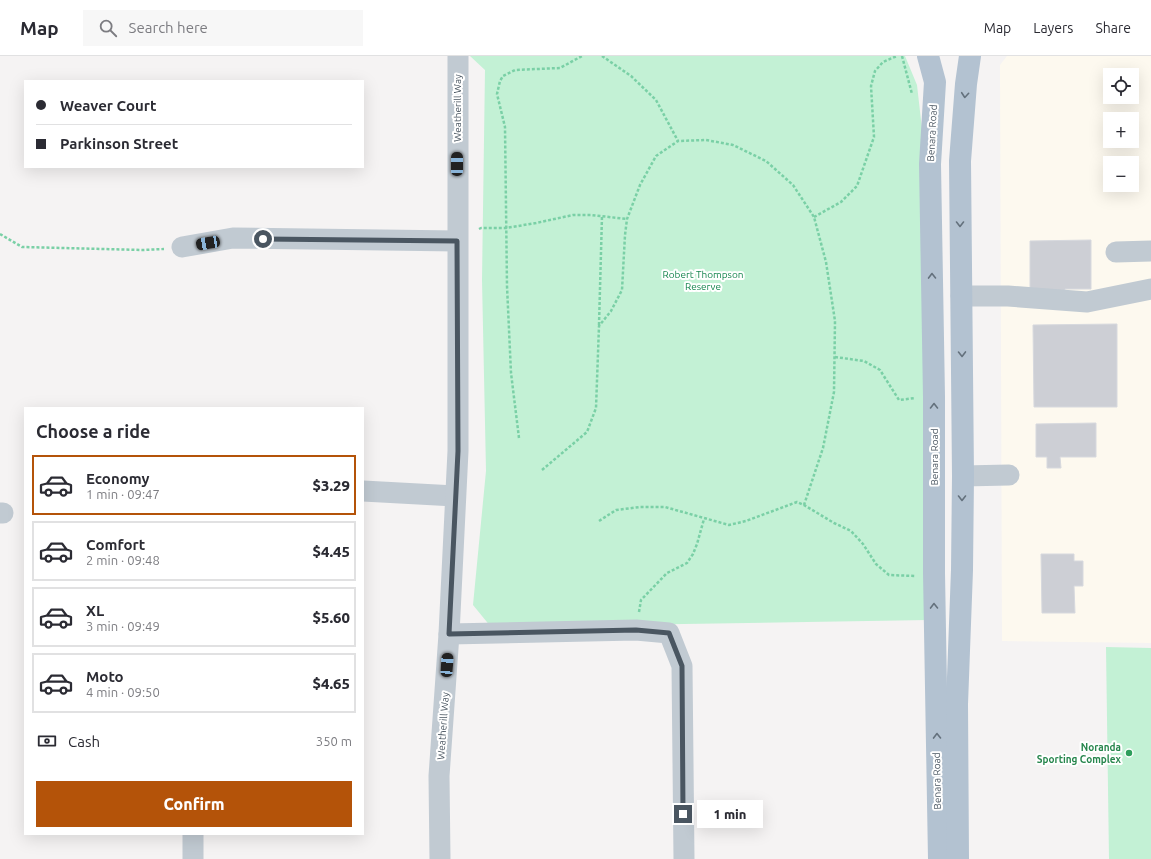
<!DOCTYPE html>
<html lang="en">
<head>
<meta charset="utf-8">
<style>
	:root { --surface:#fff; --page:#f7f7f7; --text:#2b2b33; --muted:#7c7c81; --line:#e1e1e2; --accent:#b45309 }
	body { margin:0; font-family:Ubuntu,sans-serif; background:var(--page); color:var(--text); height:100vh; display:flex; flex-direction:column; font-size:15px; white-space:nowrap }
	* { box-sizing:border-box; margin:0 }
	p { font-size:13px; color:var(--muted) }
	.icon { flex:none; width:22px; height:22px; fill:none; stroke:currentColor; stroke-width:2; stroke-linecap:round; stroke-linejoin:round }
	.map { position:relative; flex:1; overflow:hidden }
	.drawer { position:absolute; left:24px; top:351px; width:340px; height:428px; display:flex; flex-direction:column; background:var(--surface); border-radius:0px; box-shadow:0 4px 16px #0002 }
	.drawer>* { flex:none }
	.guide { position:absolute; left:24px; top:24px; width:340px; height:88px; border-radius:0px; box-shadow:0 4px 16px #0002; display:grid; align-content:center; height:88px; padding:0 12px; background:var(--surface) }
	.tools { position:absolute; left:1103px; top:12px; display:grid; gap:8px }
	.tools a { display:grid; place-items:center; width:36px; height:36px; border-radius:0px; background:var(--surface); box-shadow:0 4px 16px #0002; font-size:20px }
	.end { position:absolute; width:18px; height:18px; margin:-9px; border:5px solid #4a5661; background:#fff; box-shadow:0 0 0 2px #fff }
	.from { border-radius:50% }
	.bubble { position:absolute; height:28px; border-radius:0px; background:var(--surface); box-shadow:0 4px 16px #0002; font-size:13px; font-weight:800; line-height:28px; text-align:center }
	.car { position:absolute; width:12px; height:24px; margin:-12px -6px; border-radius:5px; box-shadow:0 0 3px 1px #0007; background:linear-gradient(#222 24%,#8ab4d8 0 40%,#222 0 76%,#8ab4d8 0 86%,#222 0) }
	.guide b { display:flex; align-items:center; gap:14px; height:38px; font-size:15px }
	.guide b+b { border-top:1px solid var(--line) }
	.guide i { width:10px; height:10px; background:var(--text) }
	ul { padding:0; list-style:none }
	li { display:flex; align-items:center; gap:12px; height:60px; margin:0 8px 6px; padding:0 4px; border:2px solid var(--line); border-radius:0px }
	li div { flex:1 }
	li b { display:block; font-size:15px }
	li em { font-style:normal; font-weight:800 }
	li.active { border-color:var(--accent) }
	li>.icon { width:36px; height:36px; stroke-width:1.5 }
	h2 { padding:0 12px; font-size:18px; line-height:48px }
	.pay { display:flex; align-items:center; gap:10px; height:44px; padding:0 12px; font-size:15px }
	.pay p { margin-inline-start:auto }
	.action { display:flex; gap:8px; margin-top:auto; padding:8px 12px }
	.action a { flex:1; height:46px; border-radius:0px; background:var(--accent); color:#fff; font-size:16px; font-weight:800; line-height:46px; text-align:center }
	header { display:flex; align-items:center; gap:24px; box-sizing:border-box; height:56px; padding:0 20px; background:var(--surface); border-bottom:1px solid var(--line) }
	header strong { font-size:19px }
	nav { display:flex; gap:22px; margin-inline-start:auto; font-size:14px }
	.search { width:280px; height:36px; background:var(--page); display:flex; align-items:center; gap:10px; box-sizing:border-box; padding:0 14px; border-radius:0px; color:var(--muted); font-size:15px }
	.map>svg:first-child { display:block }
	.commercial { fill:#fdf9ef; fill-rule:evenodd }
	.green { fill:#c3f1d5 }
	.building { fill:#cdcfd5; stroke:#d7d9de }
	.lines { fill:none; stroke-linecap:round; stroke-linejoin:round }
	.path { stroke:#7ad0a6; stroke-width:2.5; stroke-dasharray:3 2; stroke-linecap:butt }
	.minor { stroke:#c1cad2; stroke-width:21 }
	.major { stroke:#b3c2d1; stroke-width:22 }
	.oneway { stroke:#64717d }
	.route { stroke:#4a5661; stroke-width:5 }
	.leisure-dot { fill:#2e9e5b; stroke:#fff; stroke-width:1.5 }
	.labels { text-anchor:middle; dominant-baseline:central; stroke-width:4; stroke-linejoin:round; paint-order:stroke }
	.street-label { font-size:10px; fill:#4a5661; stroke:#fff }
	.park-label { font-size:10px; fill:#17864f; stroke:#fff }
	.leisure-label { font-size:10px; font-weight:bold; fill:#27864d; stroke:#fff; text-anchor:end }
</style>
</head>
<body>
<header>
<strong>Map</strong>
<div class="search"><svg class="icon" aria-label="search" viewBox="0 0 24 24"><circle cx="10" cy="10" r="6"/><path d="M15 15l6 6"/></svg>Search here</div>
<nav><a>Map</a><a>Layers</a><a>Share</a></nav>
</header>
<div class="map">
<svg width="1151" height="803" viewBox="0 0 1151 803">
	<rect width="100%" height="100%" fill="#f5f3f3"/>
	<path class="commercial" d="M1007 0H1151V587L1002 585 1000 9ZM1110 19H1132V41H1110ZM1110 63H1132V85H1110ZM1110 107H1132V129H1110Z"/>
	<g class="green">
		<path d="M470 0H905L917 29 922 73 928 564 491 571 473 549 486 415 482 224 485 14Z"/>
		<path d="M1106 591 1151 592V803H1109Z"/>
	</g>
	<g class="building">
		<path d="M1091 184V233H1065V243L1030 233V185Z"/>
		<path d="M1117 268V351H1034L1033 269Z"/>
		<path d="M1096 367V401H1060L1061 412H1047V401H1036V368Z"/>
		<path d="M1041 498H1074V505H1083V530H1074L1075 557H1042Z"/>
	</g>
	<g class="lines">
		<g class="path">
			<path d="M602 0 631 20 656 44 678 85"/>
			<path d="M902 0 912 38"/>
			<path d="M814 161 841 146 857 130 874 81 871 30 875 15 883 6 897 0"/>
			<path d="M479 173 481 172H506L536 167 573 159H591L627 163"/>
			<path d="M0 178 22 191 143 194 164 193"/>
			<path d="M599 269 602 160"/>
			<path d="M835 301 864 305 880 314 899 344 915 342"/>
			<path d="M519 382 511 317 507 230 505 71 497 38 500 25 503 20 515 14 560 12 582 0"/>
			<path d="M542 414 587 376 596 352 599 270 611 255 622 234 625 179 627 163 640 129 656 100 678 85 706 84 733 89 766 105 793 129 814 161 826 206 835 265 834 336 823 392 804 449"/>
			<path d="M599 465 616 454 640 451H665L729 469 746 465 797 446 804 449 834 467 851 475 863 488 876 508 889 519 915 520"/>
			<path d="M639 556 641 544 667 517 687 507 693 498 697 488 704 463"/>
		</g>
		<g class="minor">
			<path d="M182 191 233 182 457 185"/>
			<path d="M1116 196 1151 195"/>
			<path d="M961 240H1008L1087 246 1151 233"/>
			<path d="M963 420 1009 419"/>
			<path d="M363 435 455 440"/>
			<path d="M0 457H3"/>
			<path d="M449 578 636 574 669 577 682 610 684 803"/>
			<path d="M193 803V778"/>
			<path d="M440 803 439 720 449 578 458 395V0"/>
		</g>
		<g class="major">
			<path d="M928 0 935 26 930 108 934 341V517L939 803"/>
			<path d="M958 803 957 648 962 514 963 420 960 105 966 28 970 0"/>
		</g>
	</g>
	<defs><path id="oneway-chevron" d="M-2-3.5L2.5 0L-2 3.5" fill="none" stroke-width="1.6" stroke-linecap="round" stroke-linejoin="round"/></defs>
	<g class="oneway">
		<use href="#oneway-chevron" transform="translate(965 39) rotate(95)"/>
		<use href="#oneway-chevron" transform="translate(960 168) rotate(90)"/>
		<use href="#oneway-chevron" transform="translate(932 220) rotate(-91)"/>
		<use href="#oneway-chevron" transform="translate(962 298) rotate(89)"/>
		<use href="#oneway-chevron" transform="translate(934 350) rotate(-90)"/>
		<use href="#oneway-chevron" transform="translate(962 442) rotate(90)"/>
		<use href="#oneway-chevron" transform="translate(934 550) rotate(-91)"/>
		<use href="#oneway-chevron" transform="translate(937 680) rotate(-91)"/>
	</g>
	<g class="lines">
		<path class="route" d="M263 183 457 185 458 395 449 578 636 574 669 577 682 610 683 758"/>
	</g>
	<circle class="leisure-dot" cx="1129" cy="697" r="4"/>
	<g class="labels">
		<g class="street-label">
			<text transform="translate(457 52) rotate(-90)">Weatherill Way</text>
			<text transform="translate(932 77) rotate(-87)">Benara Road</text>
			<text transform="translate(934 401) rotate(-90)">Benara Road</text>
			<text transform="translate(443 670) rotate(-86)">Weatherill Way</text>
			<text transform="translate(937 725) rotate(-91)">Benara Road</text>
		</g>
		<g class="park-label">
			<text x="703" y="218">Robert Thompson<tspan x="703" dy="12">Reserve</tspan></text>
		</g>
		<g class="leisure-label">
			<text x="1121" y="691">Noranda<tspan x="1121" dy="12">Sporting Complex</tspan></text>
		</g>
	</g>
</svg>
<div class="tools">
<a><svg class="icon" aria-label="locate" viewBox="0 0 24 24"><circle cx="12" cy="12" r="6"/><path d="M12 2v4M12 18v4M2 12h4M18 12h4"/></svg></a>
<a>+</a>
<a>−</a>
</div>
<i class="end from" style="left:263px;top:183px"></i>
<i class="end" style="left:683px;top:758px"></i>
<div class="bubble" style="left:697px;top:744px;width:66px">1 min</div>
<i class="car" style="left:457px;top:108px;rotate:0deg"></i>
<i class="car" style="left:208px;top:187px;rotate:260deg"></i>
<i class="car" style="left:447px;top:609px;rotate:4deg"></i>
<div class="guide">
<b><i class="from"></i>Weaver Court</b>
<b><i></i>Parkinson Street</b>
</div>
<section class="drawer">
<h2>Choose a ride</h2>
<ul>
<li class="active"><svg class="icon" aria-label="car" viewBox="0 0 24 24"><path d="M5 17H2v-5l4-1 3-4h7l3 4 3 1v5h-3M9 17h6M6 11h13"/><circle cx="7" cy="17" r="2"/><circle cx="17" cy="17" r="2"/></svg><div><b>Economy</b><p>1 min · 09:47</p></div><em>$3.29</em></li>
<li><svg class="icon" aria-label="car" viewBox="0 0 24 24"><path d="M5 17H2v-5l4-1 3-4h7l3 4 3 1v5h-3M9 17h6M6 11h13"/><circle cx="7" cy="17" r="2"/><circle cx="17" cy="17" r="2"/></svg><div><b>Comfort</b><p>2 min · 09:48</p></div><em>$4.45</em></li>
<li><svg class="icon" aria-label="car" viewBox="0 0 24 24"><path d="M5 17H2v-5l4-1 3-4h7l3 4 3 1v5h-3M9 17h6M6 11h13"/><circle cx="7" cy="17" r="2"/><circle cx="17" cy="17" r="2"/></svg><div><b>XL</b><p>3 min · 09:49</p></div><em>$5.60</em></li>
<li><svg class="icon" aria-label="car" viewBox="0 0 24 24"><path d="M5 17H2v-5l4-1 3-4h7l3 4 3 1v5h-3M9 17h6M6 11h13"/><circle cx="7" cy="17" r="2"/><circle cx="17" cy="17" r="2"/></svg><div><b>Moto</b><p>4 min · 09:50</p></div><em>$4.65</em></li>
</ul>
<div class="pay"><svg class="icon" aria-label="cash" viewBox="0 0 24 24"><path d="M3 7h18v10H3z"/><circle cx="12" cy="12" r="2"/></svg>Cash<p>350 m</p></div>
<div class="action"><a>Confirm</a></div>
</section>
</div>
</body>
</html>
